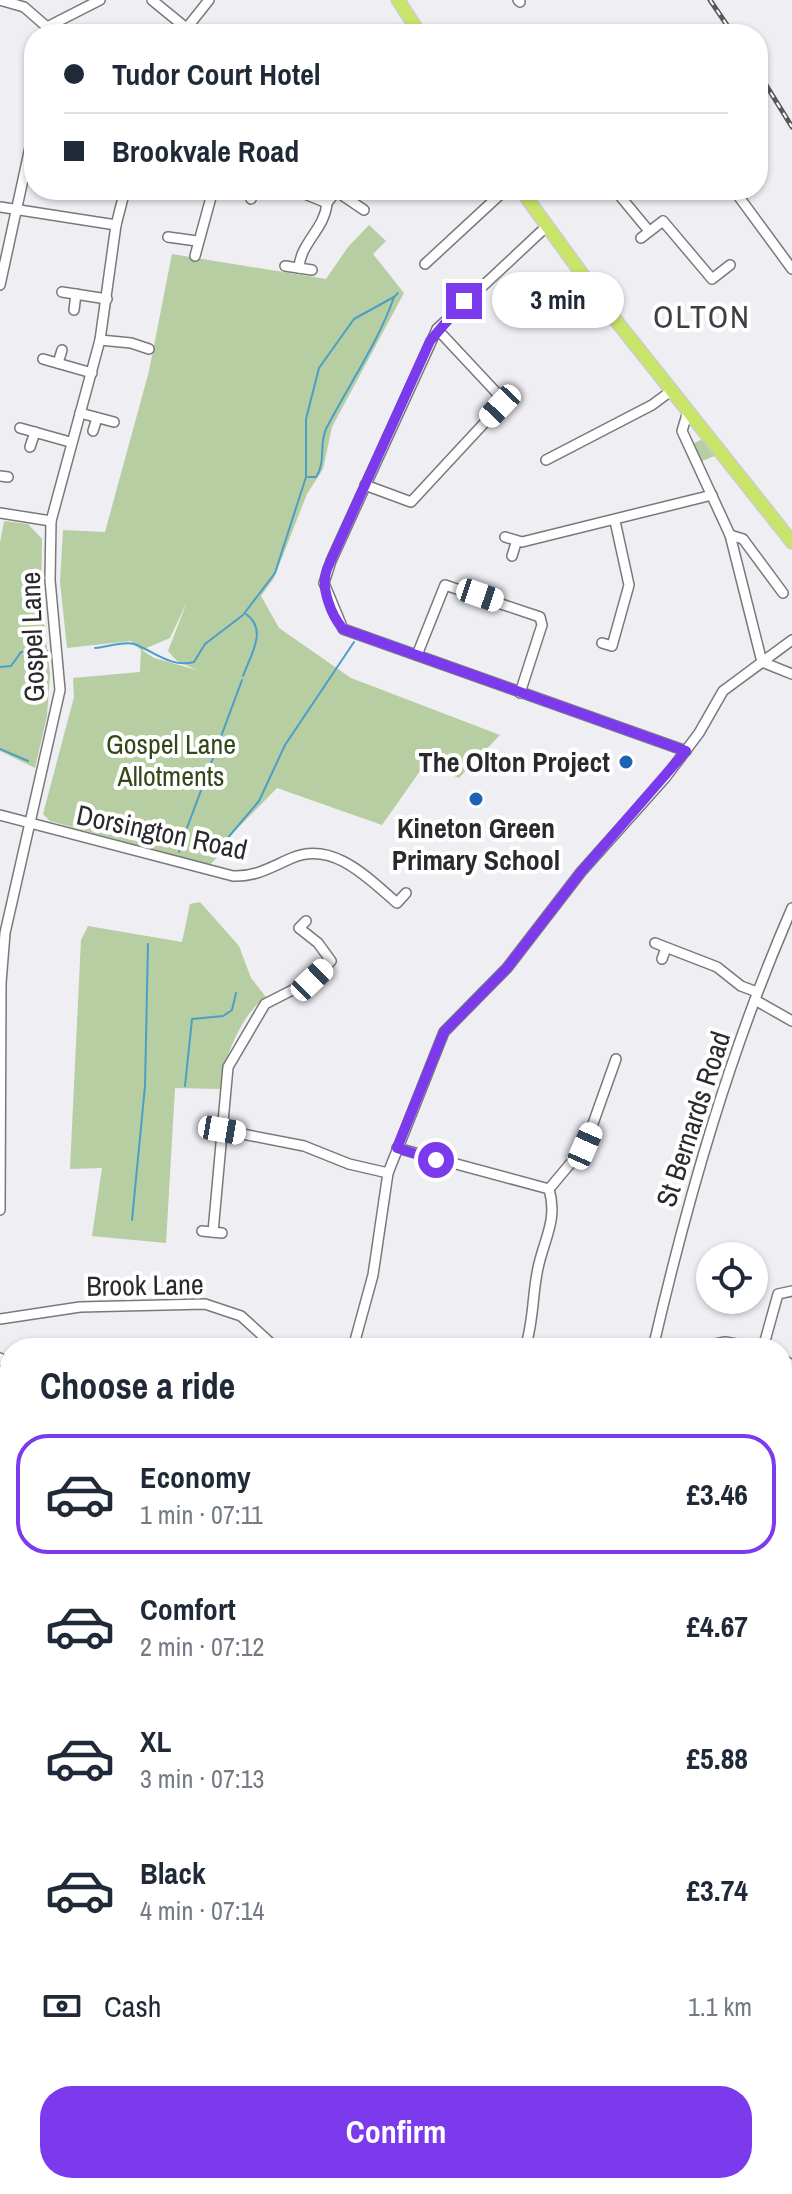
<!DOCTYPE html>
<html lang="en">
<head>
<meta charset="utf-8">
<style>
	:root { --surface:#fff; --page:#f2f2f3; --text:#1f2937; --muted:#747a83; --line:#e0e1e3; --accent:#7c3aed }
	body { margin:0; font-family:"Archivo Narrow",sans-serif; background:var(--page); color:var(--text); height:100vh; display:flex; flex-direction:column; font-size:30px; white-space:nowrap }
	* { box-sizing:border-box; margin:0 }
	p { font-size:26px; color:var(--muted) }
	.icon { flex:none; width:44px; height:44px; fill:none; stroke:currentColor; stroke-width:2; stroke-linecap:round; stroke-linejoin:round }
	.map { position:relative; flex:1; overflow:hidden }
	.drawer { position:absolute; left:0px; top:1338px; width:792px; height:856px; display:flex; flex-direction:column; background:var(--surface); border-radius:32px 32px 0 0; box-shadow:0 2px 6px #0004 }
	.drawer>* { flex:none }
	.top-card { position:absolute; left:24px; top:24px; width:744px; height:176px; border-radius:32px; box-shadow:0 2px 6px #0004; display:grid; align-content:center; height:176px; padding:0 40px; background:var(--surface) }
	.controls { position:absolute; left:696px; top:1242px; display:grid; gap:16px }
	.controls a { display:grid; place-items:center; width:72px; height:72px; border-radius:50%; background:var(--surface); box-shadow:0 2px 6px #0004; font-size:40px }
	.end { position:absolute; width:36px; height:36px; margin:-18px; border:10px solid #7c3aed; background:#fff; box-shadow:0 0 0 4px #fff }
	.from { border-radius:50% }
	.bubble { position:absolute; height:56px; border-radius:28px; background:var(--surface); box-shadow:0 2px 6px #0004; font-size:26px; font-weight:800; line-height:56px; text-align:center }
	.car { position:absolute; width:24px; height:48px; margin:-24px -12px; border-radius:10px; box-shadow:0 0 6px 2px #0007; background:linear-gradient(#fff 24%,#345 0 40%,#fff 0 76%,#345 0 86%,#fff 0) }
	.top-card b { display:flex; align-items:center; gap:28px; height:76px; font-size:30px }
	.top-card b+b { border-top:2px solid var(--line) }
	.top-card i { width:20px; height:20px; background:var(--text) }
	ul { padding:0; list-style:none }
	li { display:flex; align-items:center; gap:24px; height:120px; margin:0 16px 12px; padding:0 24px; border:4px solid transparent; border-radius:32px }
	li div { flex:1 }
	li b { display:block; font-size:30px }
	li em { font-style:normal; font-weight:800 }
	li.selected { border-color:var(--accent) }
	li>.icon { width:72px; height:72px; stroke-width:1.5 }
	h2 { padding:0 40px; font-size:36px; line-height:96px }
	.pay { display:flex; align-items:center; gap:20px; height:88px; padding:0 40px; font-size:30px }
	.pay p { margin-inline-start:auto }
	.action { display:flex; gap:16px; margin-top:auto; padding:16px 40px }
	.action a { flex:1; height:92px; border-radius:32px; background:var(--accent); color:#fff; font-size:32px; font-weight:800; line-height:92px; text-align:center }
	.map>svg:first-child { display:block }
	.green { fill:#b7cda2; fill-rule:evenodd }
	.lines { fill:none; stroke-linecap:round; stroke-linejoin:round }
	.stream { stroke:#4b9fc7; stroke-width:2 }
	.minor-casing { stroke:#79787c; stroke-width:12 }
	.highway-casing { stroke:#ccc; stroke-width:15 }
	.minor { stroke:#fff; stroke-width:9 }
	.highway { stroke:#c8e569; stroke-width:12 }
	.rail-casing { stroke:#58585a; stroke-width:5 }
	.rail { stroke:#fff; stroke-width:2; stroke-dasharray:6; stroke-linecap:butt }
	.route { stroke:#7c3aed; stroke-width:10 }
	.poi-dot { fill:#1c63b3; stroke:#fff; stroke-width:3 }
	.labels { text-anchor:middle; dominant-baseline:central; stroke-width:8; stroke-linejoin:round; paint-order:stroke }
	.street-label { font-size:28px; fill:#2a2a2c; stroke:#fff }
	.park-label { font-size:28px; fill:#334817; stroke:#fff }
	.poi-label { font-size:28px; font-weight:bold; fill:#2a2a2c; stroke:#fff; text-anchor:end }
	.quarter-label { font-size:32px; letter-spacing:2px; fill:#3f3e42; stroke:#fff }
</style>
</head>
<body>
<div class="map">
<svg width="792" height="2194" viewBox="0 0 792 2194">
	<rect width="100%" height="100%" fill="#eeeef3"/>
	<g class="green">
		<path d="M369 225 386 241 373 254 404 293 332 427 323 469 307 494 274 578 261 596 279 628 351 678 500 735 459 778 425 764 382 825 277 788 226 840 227 846 210 865 50 821 43 814 74 697 73 678 140 672 141 650 131 641 67 648 60 582 63 530 105 532 149 371 172 254 326 279 348 247ZM187 602 168 651 177 661 197 670 154 658 142 650 170 638Z"/>
		<path d="M703 439 717 455 700 462 692 444Z"/>
		<path d="M4 521 28 524 42 539 41 596 50 674 47 716 35 768 0 751V543Z"/>
		<path d="M200 902 239 946 251 978 266 997C241 1014 223 1060 220 1089L175 1088 166 1243 92 1236 102 1168 70 1169 81 940 88 926 182 942 190 904Z"/>
		<path d="M0 1690 10 1698V2184H56L51 2194H0Z"/>
		<path d="M782 1697 792 1700V1836L782 1831Z"/>
		<path d="M69 2184H155L151 2194H65Z"/>
		<path d="M685 2184H765L767 2194H684Z"/>
	</g>
	<g class="lines">
		<g class="stream">
			<path d="M308 477H316C326 463 319 444 326 429 348 386 379 341 394 297L398 293"/>
			<path d="M95 648C106 647 124 641 134 644 154 651 170 668 194 662L205 644 243 615 275 573 306 477V419L319 368 354 319 394 297"/>
			<path d="M0 667 11 666 21 652 47 651"/>
			<path d="M243 676C251 654 268 630 246 614"/>
			<path d="M0 749 28 761"/>
			<path d="M187 828 242 680"/>
			<path d="M226 840 259 801 285 745 354 642"/>
			<path d="M179 852 186 832"/>
			<path d="M185 1086 192 1019 223 1016 232 1010 236 993"/>
			<path d="M132 1220 145 1086 148 944"/>
		</g>
		<g class="minor-casing">
			<g id="minor">
				<path d="M0 0 24 7 47 27 100 0"/>
				<path d="M152 0 185 27"/>
				<path d="M518 0 520 2"/>
				<path d="M182 34 209 0"/>
				<path d="M295 190 327 203 337 190"/>
				<path d="M615 190 649 231"/>
				<path d="M734 190 792 269"/>
				<path d="M336 191 364 210"/>
				<path d="M251 199 255 190"/>
				<path d="M0 207 116 225"/>
				<path d="M547 226 437 329 331 561 324 583 343 629 686 751"/>
				<path d="M168 237 197 241"/>
				<path d="M641 238 663 221 712 279 730 265"/>
				<path d="M195 256 213 190"/>
				<path d="M425 264 504 191"/>
				<path d="M285 266 312 270"/>
				<path d="M299 268C300 243 325 229 327 203"/>
				<path d="M0 285 34 129"/>
				<path d="M62 292 107 299"/>
				<path d="M74 310 76 294"/>
				<path d="M100 340 131 343 149 349"/>
				<path d="M43 359 92 373"/>
				<path d="M58 363 62 350"/>
				<path d="M688 411 682 431 730 535 762 662 792 674"/>
				<path d="M80 413 114 422"/>
				<path d="M20 428 70 442"/>
				<path d="M93 431 97 418"/>
				<path d="M30 447 35 432"/>
				<path d="M546 460 652 405 671 391"/>
				<path d="M0 476 8 477"/>
				<path d="M365 485 411 502 500 406 501 399 495 391 437 329"/>
				<path d="M0 513 51 521"/>
				<path d="M730 535 743 539 783 593"/>
				<path d="M505 537 522 542 712 495"/>
				<path d="M512 556 516 543"/>
				<path d="M602 643 612 646 629 585 615 521"/>
				<path d="M417 655 445 585 540 617 542 625 520 693"/>
				<path d="M0 815 233 876C256 877 271 867 292 858 333 840 369 879 397 903L406 893"/>
				<path d="M655 943 717 967 741 986 757 992"/>
				<path d="M662 959 666 948"/>
				<path d="M755 1000 792 1021"/>
				<path d="M222 1130 304 1146 349 1164 388 1173"/>
				<path d="M397 1148 549 1189C558 1220 544 1239 538 1268 532 1295 534 1321 525 1348"/>
				<path d="M549 1189 585 1146 616 1059"/>
				<path d="M0 1210 1 983 5 933 60 690 50 580 51 521 100 340 116 225 125 190"/>
				<path d="M202 1231 222 1233"/>
				<path d="M213 1232 228 1067 265 1004 312 980 331 961 318 943 299 928 306 921"/>
				<path d="M0 1319 80 1307 205 1304 241 1316 276 1348"/>
				<path d="M353 1348 373 1275 388 1173 444 1032 507 968 581 872 665 778 699 733 723 691 792 640"/>
				<path d="M653 1348C688 1197 730 1050 792 908"/>
				<path d="M696 1348 725 1342 760 1348"/>
				<path d="M763 1348 778 1294 792 1291"/>
				<path d="M0 1358 10 1368"/>
				<path d="M782 1359 792 1365"/>
				<path d="M782 1434 792 1396"/>
				<path d="M782 1491 792 1492"/>
				<path d="M0 1530 10 1517"/>
				<path d="M782 1592 792 1593"/>
				<path d="M0 1629 10 1638"/>
				<path d="M782 1690 792 1692"/>
				<path d="M782 1945H792"/>
				<path d="M782 2148 787 2118"/>
				<path d="M769 2184 770 2194"/>
				<path d="M510 2194 515 2184"/>
			</g>
		</g>
		<g class="highway-casing">
			<g id="highway">
				<path d="M398 0 420 34"/>
				<path d="M521 190 614 318 792 542"/>
			</g>
		</g>
		<use href="#minor" class="minor"/>
		<use href="#highway" class="highway"/>
		<g class="rail-casing">
			<g id="rail">
				<path d="M710 0 733 34"/>
				<path d="M758 72 792 127"/>
			</g>
		</g>
		<use href="#rail" class="rail"/>
	</g>
	<g class="lines">
		<path class="route" d="M436 1160 397 1148 444 1032 507 968 581 872 686 751 343 629C331 615 320 587 327 569L430 341 464 301"/>
	</g>
	<g class="poi-dot">
		<circle cx="626" cy="762" r="8"/>
		<circle cx="476" cy="799" r="8"/>
	</g>
	<g class="labels">
		<g class="street-label">
			<text transform="translate(32 637) rotate(-92)">Gospel Lane</text>
			<text transform="translate(162 832) rotate(12)">Dorsington Road</text>
			<text transform="translate(693 1119) rotate(-72)">St Bernards Road</text>
			<text transform="translate(145 1285) rotate(-1)">Brook Lane</text>
		</g>
		<g class="park-label">
			<text x="171" y="744">Gospel Lane<tspan x="171" dy="32">Allotments</tspan></text>
		</g>
		<g class="poi-label">
			<text x="610" y="762">The Olton Project</text>
			<text x="476" y="828" text-anchor="middle">Kineton Green<tspan x="476" dy="32">Primary School</tspan></text>
		</g>
		<g class="quarter-label">
			<text x="702" y="316">OLTON</text>
		</g>
	</g>
</svg>
<div class="controls">
<a><svg class="icon" aria-label="locate" viewBox="0 0 24 24"><circle cx="12" cy="12" r="6"/><path d="M12 2v4M12 18v4M2 12h4M18 12h4"/></svg></a>
</div>
<i class="end from" style="left:436px;top:1160px"></i>
<i class="end" style="left:464px;top:301px"></i>
<div class="bubble" style="left:492px;top:272px;width:132px">3 min</div>
<i class="car" style="left:500px;top:406px;rotate:223deg"></i>
<i class="car" style="left:480px;top:595px;rotate:109deg"></i>
<i class="car" style="left:312px;top:980px;rotate:46deg"></i>
<i class="car" style="left:222px;top:1130px;rotate:100deg"></i>
<i class="car" style="left:585px;top:1146px;rotate:24deg"></i>
<div class="top-card">
<b><i class="from"></i>Tudor Court Hotel</b>
<b><i></i>Brookvale Road</b>
</div>
<section class="drawer">
<h2>Choose a ride</h2>
<ul>
<li class="selected"><svg class="icon" aria-label="car" viewBox="0 0 24 24"><path d="M5 17H2v-5l4-1 3-4h7l3 4 3 1v5h-3M9 17h6M6 11h13"/><circle cx="7" cy="17" r="2"/><circle cx="17" cy="17" r="2"/></svg><div><b>Economy</b><p>1 min · 07:11</p></div><em>£3.46</em></li>
<li><svg class="icon" aria-label="car" viewBox="0 0 24 24"><path d="M5 17H2v-5l4-1 3-4h7l3 4 3 1v5h-3M9 17h6M6 11h13"/><circle cx="7" cy="17" r="2"/><circle cx="17" cy="17" r="2"/></svg><div><b>Comfort</b><p>2 min · 07:12</p></div><em>£4.67</em></li>
<li><svg class="icon" aria-label="car" viewBox="0 0 24 24"><path d="M5 17H2v-5l4-1 3-4h7l3 4 3 1v5h-3M9 17h6M6 11h13"/><circle cx="7" cy="17" r="2"/><circle cx="17" cy="17" r="2"/></svg><div><b>XL</b><p>3 min · 07:13</p></div><em>£5.88</em></li>
<li><svg class="icon" aria-label="car" viewBox="0 0 24 24"><path d="M5 17H2v-5l4-1 3-4h7l3 4 3 1v5h-3M9 17h6M6 11h13"/><circle cx="7" cy="17" r="2"/><circle cx="17" cy="17" r="2"/></svg><div><b>Black</b><p>4 min · 07:14</p></div><em>£3.74</em></li>
</ul>
<div class="pay"><svg class="icon" aria-label="cash" viewBox="0 0 24 24"><path d="M3 7h18v10H3z"/><circle cx="12" cy="12" r="2"/></svg>Cash<p>1.1 km</p></div>
<div class="action"><a>Confirm</a></div>
</section>
</div>
</body>
</html>
